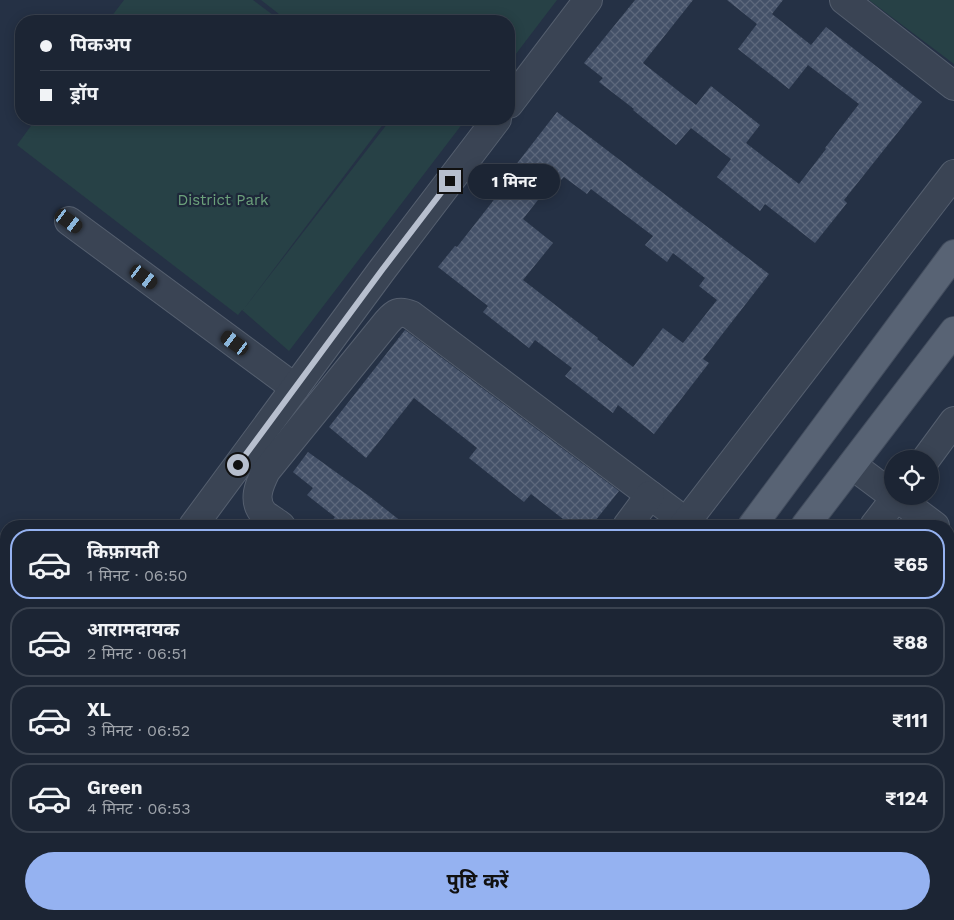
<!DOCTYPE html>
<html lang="hi">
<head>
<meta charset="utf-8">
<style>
	:root { --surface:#1c2534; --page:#252d3c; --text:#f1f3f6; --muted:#a0a5ac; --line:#3a424f; --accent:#95b2f1 }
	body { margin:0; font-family:"Work Sans","Noto Sans Devanagari",sans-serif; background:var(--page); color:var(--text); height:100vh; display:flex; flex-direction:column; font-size:19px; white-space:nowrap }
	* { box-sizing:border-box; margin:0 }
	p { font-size:16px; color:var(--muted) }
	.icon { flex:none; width:28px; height:28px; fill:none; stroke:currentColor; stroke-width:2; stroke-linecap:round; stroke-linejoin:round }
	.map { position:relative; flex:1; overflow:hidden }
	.sheet { position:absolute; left:0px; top:520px; width:955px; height:400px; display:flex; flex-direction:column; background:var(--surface); border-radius:20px 20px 0 0; box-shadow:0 2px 12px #0003,0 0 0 1px var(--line) }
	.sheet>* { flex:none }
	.guide { position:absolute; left:15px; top:15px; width:500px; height:110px; border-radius:20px; box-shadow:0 2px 12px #0003,0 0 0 1px var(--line); display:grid; align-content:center; height:110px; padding:0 25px; background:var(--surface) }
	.controls { position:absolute; left:884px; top:450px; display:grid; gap:10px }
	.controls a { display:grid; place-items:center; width:55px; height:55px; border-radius:50%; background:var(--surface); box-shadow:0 2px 12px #0003,0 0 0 1px var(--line); font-size:25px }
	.end { position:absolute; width:22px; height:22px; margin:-11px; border:6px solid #b7bfce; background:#111; box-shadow:0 0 0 2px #111 }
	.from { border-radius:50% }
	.bubble { position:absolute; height:35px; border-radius:18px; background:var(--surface); box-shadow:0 2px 12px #0003,0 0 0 1px var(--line); font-size:16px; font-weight:700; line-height:35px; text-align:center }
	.car { position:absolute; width:15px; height:30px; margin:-15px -8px; border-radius:6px; box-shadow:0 0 4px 1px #0007; background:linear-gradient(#222 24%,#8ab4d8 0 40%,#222 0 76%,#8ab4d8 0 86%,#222 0) }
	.guide b { display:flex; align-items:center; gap:18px; height:48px; font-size:19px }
	.guide b+b { border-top:1px solid var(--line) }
	.guide i { width:12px; height:12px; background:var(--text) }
	ul { padding:9px 0 0; list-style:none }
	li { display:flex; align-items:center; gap:15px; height:70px; margin:0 10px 8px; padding:0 15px; border:2px solid var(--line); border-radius:20px }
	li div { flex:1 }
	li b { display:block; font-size:19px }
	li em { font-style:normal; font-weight:700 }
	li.active { border-color:var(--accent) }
	li>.icon { width:45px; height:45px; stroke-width:1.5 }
	.button { display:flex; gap:10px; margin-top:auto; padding:10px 25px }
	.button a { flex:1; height:58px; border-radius:30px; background:var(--accent); color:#111; font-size:20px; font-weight:700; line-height:58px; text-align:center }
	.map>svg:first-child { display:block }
	.green { fill:#274146 }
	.building { fill:url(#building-cross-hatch); fill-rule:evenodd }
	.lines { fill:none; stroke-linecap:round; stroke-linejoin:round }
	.minor-casing { stroke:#555f6f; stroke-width:30 }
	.major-casing { stroke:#434d5e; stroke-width:30 }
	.highway-casing { stroke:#444e5f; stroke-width:30 }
	.minor { stroke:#3a4454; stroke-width:28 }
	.major { stroke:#586374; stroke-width:28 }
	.highway { stroke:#7b6e56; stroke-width:28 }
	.route { stroke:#b7bfce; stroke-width:6 }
	.labels { text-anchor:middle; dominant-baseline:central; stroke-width:4.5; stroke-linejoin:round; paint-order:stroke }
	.park-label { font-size:15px; fill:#6ca17b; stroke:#1e283a }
</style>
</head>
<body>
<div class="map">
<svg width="954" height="920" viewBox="0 0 954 920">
	<defs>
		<pattern id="building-cross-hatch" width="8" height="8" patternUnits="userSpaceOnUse" patternTransform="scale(1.25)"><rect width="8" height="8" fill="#445168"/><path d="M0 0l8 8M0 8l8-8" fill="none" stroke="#5d687c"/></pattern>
	</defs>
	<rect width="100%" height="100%" fill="#253145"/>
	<g class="green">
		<path d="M124 0H253L281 21H108Z"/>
		<path d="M261 0H557L509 63V21H288Z"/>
		<path d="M869 0H954V64Z"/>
		<path d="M36 119H387L243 310 391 119H466L289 351 242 310 238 315 17 145Z"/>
	</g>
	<g class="building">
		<path d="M635 0H693L643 63 696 105 711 86 760 125 746 143 799 184 826 149 825 148 859 104 808 65 789 89 738 49 757 24 727 0H783L772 14 811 45 826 27 922 102 844 200 847 203 815 243 765 204 760 211 717 177 731 159 691 128 676 145 633 110 634 109 599 82 603 78 584 63Z"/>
		<path d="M557 112 769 274 703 359 709 363 654 434 618 405 613 413 565 376 572 368 535 340 529 348 483 312 488 306 438 267 455 246 457 247 511 178 508 175ZM556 177 561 180 564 177 587 194 591 189 653 236 645 245 667 262 673 253 705 278 699 286 717 300 683 343 663 328 633 367 597 339 598 338 523 280 553 243 523 219Z"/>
		<path d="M405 330 619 491 591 526H572L531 494 524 502 469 458 477 448 414 398 366 458 329 427Z"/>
		<path d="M308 452 369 496 407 526H328L335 517 307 495 313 488 293 472Z"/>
	</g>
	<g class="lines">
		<g class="minor-casing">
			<g id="minor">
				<path d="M844 0 954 86"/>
				<path d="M509 104 588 0"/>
				<path d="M69 221 295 388"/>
				<path d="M926 459 954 421"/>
				<path d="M852 465 892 495"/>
				<path d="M895 496 935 526"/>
				<path d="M193 526 382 270 497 119"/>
				<path d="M281 526C276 522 269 518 264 514 252 501 259 485 266 471L387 322C395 313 399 310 411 315L686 522"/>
				<path d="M627 526 650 495"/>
				<path d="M683 526 954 174"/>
				<path d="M874 526 897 496"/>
				<path d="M0 643 6 648"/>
				<path d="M0 875 6 867"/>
				<path d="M949 911 954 915"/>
				<path d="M673 914H721"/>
				<path d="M146 920 151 914"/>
				<path d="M383 920 388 914"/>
				<path d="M577 920 582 914"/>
			</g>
		</g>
		<g class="major-casing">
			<g id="major">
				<path d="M752 526 954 254"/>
				<path d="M805 526 954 331"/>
				<path d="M429 920 434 914"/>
				<path d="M548 920 551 914"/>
			</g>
		</g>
		<g class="highway-casing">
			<g id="highway">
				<path d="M468 920 473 914"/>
				<path d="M507 920 512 914"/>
			</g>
		</g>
		<use href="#minor" class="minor"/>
		<use href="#major" class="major"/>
		<use href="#highway" class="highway"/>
	</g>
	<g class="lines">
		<path class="route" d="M238 465 382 270 450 181"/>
	</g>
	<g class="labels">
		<g class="park-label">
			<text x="223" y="200">District Park</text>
		</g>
	</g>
</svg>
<div class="controls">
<a><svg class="icon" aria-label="locate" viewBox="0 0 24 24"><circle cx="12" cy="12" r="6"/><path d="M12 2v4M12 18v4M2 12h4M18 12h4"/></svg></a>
</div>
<i class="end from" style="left:238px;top:465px"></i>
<i class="end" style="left:450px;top:181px"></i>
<div class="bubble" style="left:468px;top:164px;width:92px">1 मिनट</div>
<i class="car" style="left:69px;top:221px;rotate:126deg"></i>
<i class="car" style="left:144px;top:277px;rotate:126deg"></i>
<i class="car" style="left:235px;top:343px;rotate:306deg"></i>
<div class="guide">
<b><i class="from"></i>पिकअप</b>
<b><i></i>ड्रॉप</b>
</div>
<section class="sheet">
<ul>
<li class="active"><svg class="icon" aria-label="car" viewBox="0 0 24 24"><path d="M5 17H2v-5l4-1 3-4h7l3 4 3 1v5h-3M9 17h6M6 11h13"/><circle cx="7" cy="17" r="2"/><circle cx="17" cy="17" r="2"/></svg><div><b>किफ़ायती</b><p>1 मिनट · 06:50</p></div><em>₹65</em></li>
<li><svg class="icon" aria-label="car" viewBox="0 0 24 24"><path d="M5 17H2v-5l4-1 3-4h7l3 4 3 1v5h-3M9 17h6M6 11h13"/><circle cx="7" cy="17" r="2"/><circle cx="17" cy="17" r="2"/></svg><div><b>आरामदायक</b><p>2 मिनट · 06:51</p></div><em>₹88</em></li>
<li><svg class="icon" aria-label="car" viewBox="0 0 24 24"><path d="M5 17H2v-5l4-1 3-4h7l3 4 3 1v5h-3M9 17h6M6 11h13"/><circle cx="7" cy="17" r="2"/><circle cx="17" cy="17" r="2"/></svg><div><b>XL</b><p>3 मिनट · 06:52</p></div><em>₹111</em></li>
<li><svg class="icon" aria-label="car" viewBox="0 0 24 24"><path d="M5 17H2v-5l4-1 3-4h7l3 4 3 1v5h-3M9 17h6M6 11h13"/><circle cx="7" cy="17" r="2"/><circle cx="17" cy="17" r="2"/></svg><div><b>Green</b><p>4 मिनट · 06:53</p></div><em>₹124</em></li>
</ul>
<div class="button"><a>पुष्टि करें</a></div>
</section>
</div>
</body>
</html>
